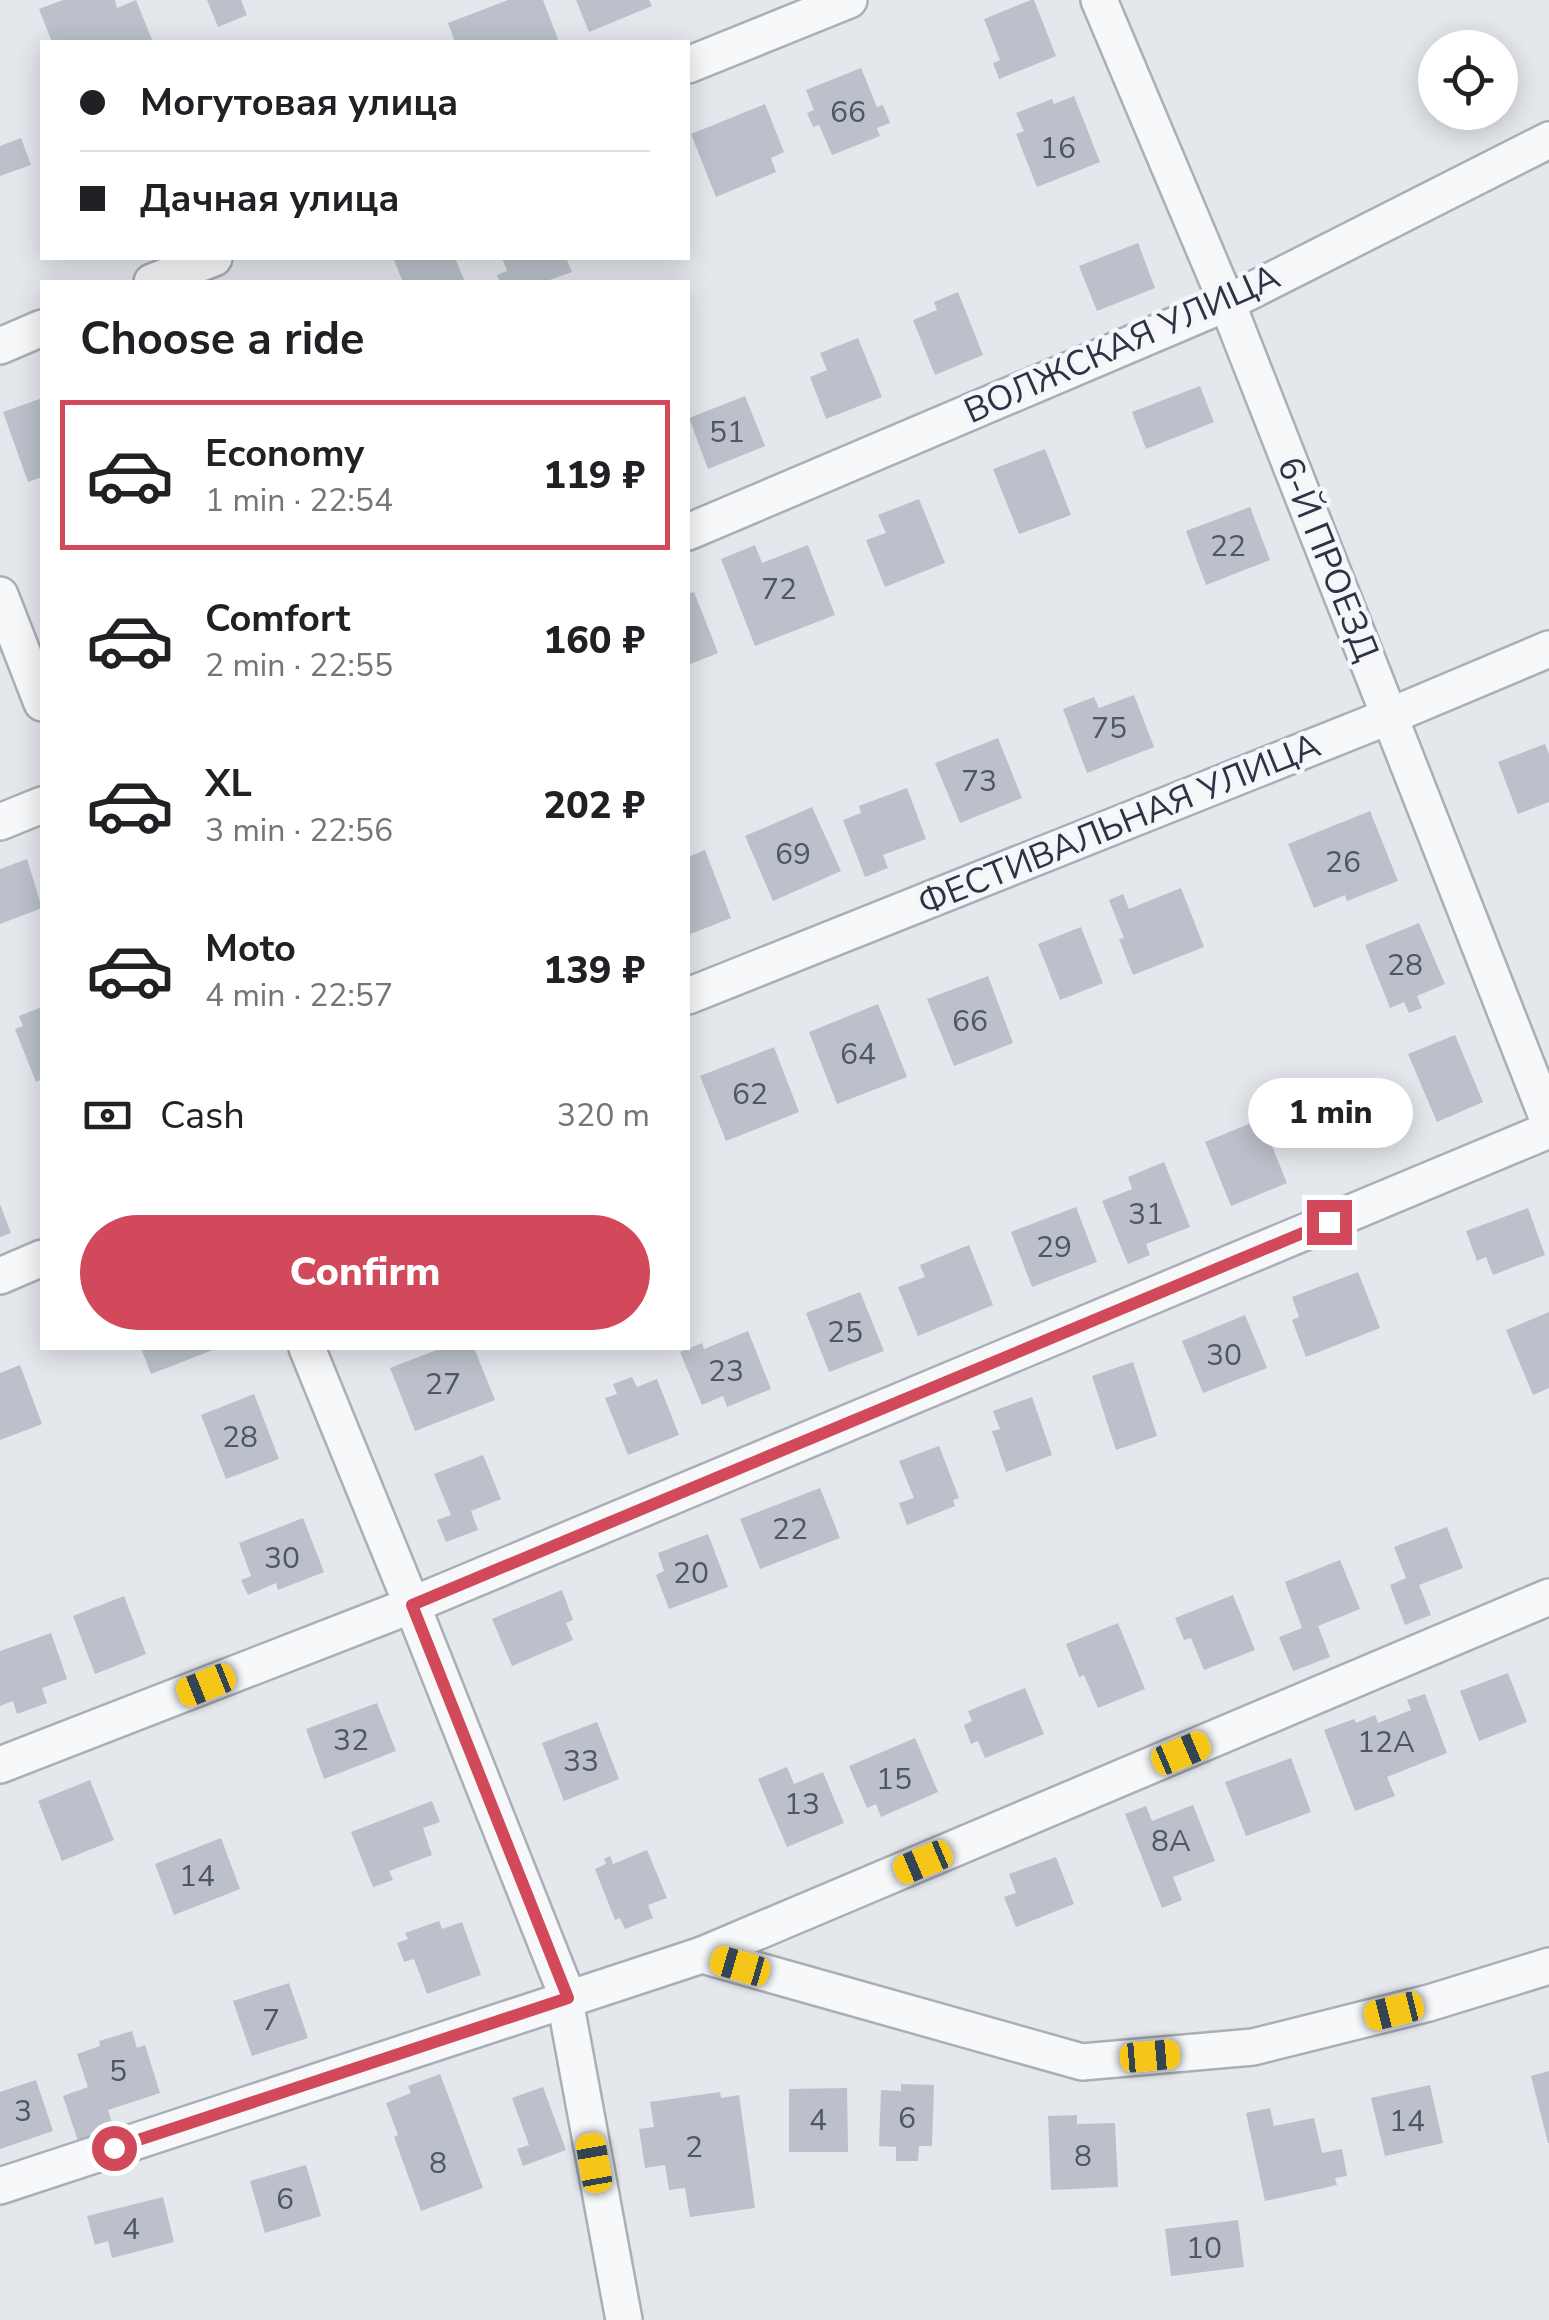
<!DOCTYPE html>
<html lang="en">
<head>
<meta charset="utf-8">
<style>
	:root { --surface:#fff; --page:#f6f6f6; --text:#202124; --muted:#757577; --line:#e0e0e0; --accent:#d1495b }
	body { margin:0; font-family:"Nunito Sans",sans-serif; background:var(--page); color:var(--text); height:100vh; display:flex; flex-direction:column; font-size:38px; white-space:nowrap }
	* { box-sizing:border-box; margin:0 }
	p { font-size:32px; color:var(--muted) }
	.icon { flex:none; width:55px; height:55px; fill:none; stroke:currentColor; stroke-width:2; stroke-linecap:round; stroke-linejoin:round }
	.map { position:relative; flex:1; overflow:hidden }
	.sheet { position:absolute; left:40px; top:280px; width:650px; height:1070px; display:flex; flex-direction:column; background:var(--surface); border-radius:0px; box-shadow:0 5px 25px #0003 }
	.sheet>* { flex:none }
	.banner { position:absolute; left:40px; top:40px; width:650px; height:220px; border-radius:0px; box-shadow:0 5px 25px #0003; display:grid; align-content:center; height:220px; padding:0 40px; background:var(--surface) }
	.tools { position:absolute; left:1418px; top:30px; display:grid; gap:20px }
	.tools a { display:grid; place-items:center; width:100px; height:100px; border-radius:50%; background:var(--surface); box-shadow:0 5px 25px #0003; font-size:50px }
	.end { position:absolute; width:45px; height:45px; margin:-22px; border:12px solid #d1495b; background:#fff; box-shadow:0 0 0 5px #fff }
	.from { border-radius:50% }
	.bubble { position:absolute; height:70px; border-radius:35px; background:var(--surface); box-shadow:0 5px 25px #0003; font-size:32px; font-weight:800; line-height:70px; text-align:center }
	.car { position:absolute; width:30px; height:60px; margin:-30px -15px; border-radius:12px; box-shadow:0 0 8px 2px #0007; background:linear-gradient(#f5c518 24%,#345 0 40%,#f5c518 0 76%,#345 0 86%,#f5c518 0) }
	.banner b { display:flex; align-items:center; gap:35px; height:95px; font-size:38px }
	.banner b+b { border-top:2px solid var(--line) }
	.banner i { width:25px; height:25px; background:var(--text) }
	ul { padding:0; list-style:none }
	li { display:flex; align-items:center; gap:30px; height:150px; margin:0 20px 15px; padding:0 20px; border:5px solid transparent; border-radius:0px }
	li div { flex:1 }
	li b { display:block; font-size:38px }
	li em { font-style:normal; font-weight:800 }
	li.on { border-color:var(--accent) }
	li>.icon { width:90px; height:90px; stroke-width:1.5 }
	h2 { padding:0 40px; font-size:45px; line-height:120px }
	.pay { display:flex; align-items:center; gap:25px; height:110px; padding:0 40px; font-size:38px }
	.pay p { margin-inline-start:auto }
	.button { display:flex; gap:20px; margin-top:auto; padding:20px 40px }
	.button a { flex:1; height:115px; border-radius:60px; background:var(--accent); color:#fff; font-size:40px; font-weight:800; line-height:115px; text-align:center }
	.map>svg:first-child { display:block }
	.building { fill:#bbc0ca }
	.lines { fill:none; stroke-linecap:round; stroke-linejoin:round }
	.minor-casing { stroke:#a9aeb7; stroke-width:40 }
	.minor { stroke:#f7f8fa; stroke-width:35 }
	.route { stroke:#d1495b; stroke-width:12 }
	.labels { text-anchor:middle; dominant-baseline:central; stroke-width:9; stroke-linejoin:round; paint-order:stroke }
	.number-label { font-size:30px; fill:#4f5766 }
	.street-label { font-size:35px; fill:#2b3445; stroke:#f4f6f9 }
</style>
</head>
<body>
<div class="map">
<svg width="1549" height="2320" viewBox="0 0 1549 2320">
	<rect width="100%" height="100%" fill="#e4e7ec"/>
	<g class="building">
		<path d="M63 0H115L117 8 136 0 153 42H52L39 9Z"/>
		<path d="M207 0H241L247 15 218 27Z"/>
		<path d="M508 0H543L559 42H455L448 23Z"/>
		<path d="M576 0H649L652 6 589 32Z"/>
		<path d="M1031 0H1034L1056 56 999 79 993 63 1000 60 984 19Z"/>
		<path d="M861 68 877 107 883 105 890 123 877 128 880 136 832 155 819 125 813 127 807 113 814 110 806 90Z"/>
		<path d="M1074 96 1100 162 1037 187 1016 134 1024 131 1016 113 1052 99 1054 104Z"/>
		<path d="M765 104 784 152 771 158 776 172 716 197 691 134Z"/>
		<path d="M21 138 31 165 0 176V146Z"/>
		<path d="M1138 243 1155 288 1097 311 1079 266Z"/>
		<path d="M393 258H455L465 282H403Z"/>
		<path d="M502 258H566L572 272 544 282H500L497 275 507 271Z"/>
		<path d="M958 292 983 355 935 375 913 320 937 310 934 302Z"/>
		<path d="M858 338 882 397 826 419 810 377 827 370 820 353Z"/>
		<path d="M1200 386 1214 422 1146 449 1132 412Z"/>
		<path d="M745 396 765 446 708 469 689 418Z"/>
		<path d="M42 398V477L28 482 3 412Z"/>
		<path d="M1045 449 1071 515 1019 534 993 469Z"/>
		<path d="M919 499 945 563 885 587 866 540 886 533 878 515Z"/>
		<path d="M1250 507 1270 560 1206 585 1186 531Z"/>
		<path d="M755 545 762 563 808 545 835 615 755 646 721 559Z"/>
		<path d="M694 592 718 653 688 665V594Z"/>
		<path d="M1134 695 1154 747 1087 773 1063 709 1094 697 1099 708Z"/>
		<path d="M998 738 1022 798 960 823 935 763Z"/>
		<path d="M1545 744 1549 754V802L1518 814 1498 762Z"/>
		<path d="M907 788 926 839 883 855 888 868 865 877 843 820 861 813 859 806Z"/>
		<path d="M812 807 841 871 773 901 745 836Z"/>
		<path d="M1370 811 1398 881 1347 901 1345 895 1314 908 1288 844Z"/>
		<path d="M705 850 731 918 688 935V857Z"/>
		<path d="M27 859 42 908 0 924V869Z"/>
		<path d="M1181 888 1204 947 1133 975 1119 939 1124 938 1109 900 1123 894 1129 909Z"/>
		<path d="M1419 923 1445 984 1417 996 1422 1008 1409 1013 1404 1002 1390 1008 1365 945Z"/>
		<path d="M1081 927 1103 983 1060 1000 1038 944Z"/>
		<path d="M988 976 1013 1043 954 1066 927 999Z"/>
		<path d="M878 1004 907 1077 837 1104 809 1032Z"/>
		<path d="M42 1007V1079L36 1082 15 1029 23 1026 19 1016Z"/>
		<path d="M1455 1035 1483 1102 1437 1122 1408 1054Z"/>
		<path d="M774 1047 799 1112 726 1141 700 1076Z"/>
		<path d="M1261 1119 1287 1183 1231 1206 1205 1142Z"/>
		<path d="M1164 1162 1190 1227 1146 1244 1150 1255 1128 1264 1102 1201 1132 1189 1128 1177Z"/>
		<path d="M0 1204 11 1233 0 1237Z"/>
		<path d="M1076 1207 1097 1262 1032 1287 1011 1232Z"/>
		<path d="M1528 1208 1545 1255 1493 1275 1486 1257 1477 1261 1466 1231Z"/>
		<path d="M969 1245 993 1305 918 1336 898 1287 925 1277 920 1265Z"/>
		<path d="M1358 1272 1380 1328 1306 1357 1292 1320 1299 1317 1292 1297Z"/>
		<path d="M860 1292 884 1351 829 1372 806 1313Z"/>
		<path d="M1549 1312V1388L1533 1395 1506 1330Z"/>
		<path d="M1245 1315 1267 1368 1203 1393 1182 1341Z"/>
		<path d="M748 1331 771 1389 727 1407 723 1396 702 1405 680 1352 702 1343 704 1349Z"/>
		<path d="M141 1348H218L151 1374Z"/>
		<path d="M442 1348H474L495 1400 415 1431 390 1368Z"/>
		<path d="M1133 1362 1157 1436 1116 1450 1092 1376Z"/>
		<path d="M20 1365 42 1424 0 1440V1373Z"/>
		<path d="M632 1377 637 1387 657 1379 679 1435 628 1455 605 1398 617 1394 613 1384Z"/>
		<path d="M254 1394 279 1459 226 1479 201 1415Z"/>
		<path d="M1032 1397 1052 1455 1006 1472 992 1431 1000 1429 993 1411Z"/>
		<path d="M939 1446 959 1498 953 1500 955 1506 907 1525 899 1503 914 1498 899 1461Z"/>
		<path d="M483 1455 501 1499 471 1511 478 1530 446 1542 437 1520 451 1515 434 1474Z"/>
		<path d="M820 1488 840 1538 760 1569 740 1519Z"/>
		<path d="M303 1518 324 1572 278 1590 276 1583 248 1595 241 1580 251 1576 239 1543Z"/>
		<path d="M1447 1527 1463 1568 1419 1585 1431 1615 1405 1625 1390 1585 1406 1578 1394 1547Z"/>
		<path d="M708 1534 728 1587 669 1609 656 1575 664 1571 658 1553Z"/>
		<path d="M1340 1560 1360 1609 1318 1626 1330 1657 1293 1671 1279 1637 1302 1628 1285 1582Z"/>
		<path d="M562 1590 573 1620 566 1623 573 1640 512 1666 492 1619Z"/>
		<path d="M1233 1595 1255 1650 1204 1670 1191 1638 1184 1640 1175 1618Z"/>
		<path d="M124 1596 146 1654 95 1674 73 1616Z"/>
		<path d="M1118 1623 1145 1689 1098 1708 1084 1675 1079 1677 1066 1644Z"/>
		<path d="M51 1633 67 1679 42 1688 47 1703 17 1714 13 1701 0 1706V1651Z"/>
		<path d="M1508 1673 1527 1722 1479 1741 1460 1691Z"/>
		<path d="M1025 1688 1044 1734 985 1758 978 1741 971 1744 964 1725 972 1721 968 1711Z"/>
		<path d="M1425 1694 1447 1753 1387 1777 1395 1796 1355 1811 1324 1730 1354 1719 1356 1723 1375 1715 1378 1723 1411 1710 1407 1700Z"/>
		<path d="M377 1703 396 1751 324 1779 306 1729Z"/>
		<path d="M597 1722 619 1779 564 1801 542 1743Z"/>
		<path d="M915 1738 938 1792 881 1817 876 1804 867 1808 849 1766Z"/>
		<path d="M1291 1758 1311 1812 1246 1836 1225 1782Z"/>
		<path d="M787 1767 794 1784 823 1772 844 1823 787 1847 758 1779Z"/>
		<path d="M90 1780 114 1840 62 1861 38 1801Z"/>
		<path d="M432 1801 440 1822 423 1828 432 1855 389 1871 393 1880 373 1887 351 1832Z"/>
		<path d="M1193 1805 1215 1861 1173 1877 1182 1900 1162 1908 1125 1814 1146 1806 1152 1821Z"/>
		<path d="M221 1838 240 1889 174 1915 155 1864Z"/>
		<path d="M647 1850 667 1898 648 1905 653 1918 625 1929 620 1918 615 1920 595 1869 606 1864 604 1859 610 1856 613 1864Z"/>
		<path d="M1056 1857 1074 1904 1016 1927 1004 1897 1016 1893 1009 1874Z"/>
		<path d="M439 1921 442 1929 462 1922 481 1975 427 1994 414 1959 404 1962 397 1943 408 1939 405 1933Z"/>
		<path d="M289 1983 308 2038 252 2056 233 2001Z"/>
		<path d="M132 2031 137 2048 145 2045 160 2093 108 2110 114 2129 78 2141 63 2096 88 2087 77 2054 100 2046 99 2041Z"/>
		<path d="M1549 2071V2143H1548L1531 2076Z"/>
		<path d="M440 2074 483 2188 421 2211 394 2137 398 2135 386 2103 411 2093 408 2086Z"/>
		<path d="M36 2080 53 2131 0 2149V2092Z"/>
		<path d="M901 2084 934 2085 932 2146H919L918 2161H896V2147L879 2146 881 2090 901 2091Z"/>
		<path d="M1430 2085 1443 2143 1385 2156 1371 2098Z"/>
		<path d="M543 2087 566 2150 523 2166 517 2149 529 2145 512 2098Z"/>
		<path d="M847 2088 848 2152H789V2089Z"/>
		<path d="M720 2092 721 2098 739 2095 755 2208 690 2217 685 2188 669 2190 665 2165 645 2168 639 2129 654 2127 650 2102Z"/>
		<path d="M1270 2108 1274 2126 1314 2118 1322 2153 1342 2149 1347 2176 1335 2178 1337 2185 1265 2201 1246 2113Z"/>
		<path d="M1077 2115V2124L1115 2123 1118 2187 1051 2190 1048 2116Z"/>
		<path d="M306 2165 321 2216 265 2233 250 2181Z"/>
		<path d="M163 2197 174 2242 112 2258 108 2241 95 2245 87 2216Z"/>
		<path d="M1238 2220 1244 2267 1171 2276 1165 2229Z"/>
	</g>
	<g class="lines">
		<g class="minor-casing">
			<g id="minor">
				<path d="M1099 0 1227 303 1549 1122"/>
				<path d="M688 65 849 0"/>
				<path d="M152 282 214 258"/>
				<path d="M0 346 42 328"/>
				<path d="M688 532 1227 303 1549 140"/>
				<path d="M0 595 42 703"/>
				<path d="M0 822 42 805"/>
				<path d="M688 996 1390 716 1549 649"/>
				<path d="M0 1276 42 1258"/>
				<path d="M307 1348 412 1605 568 1998 566 2006 624 2320"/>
				<path d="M0 1765 412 1605 1549 1130"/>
				<path d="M702 1955 1082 2062 1253 2047 1429 2003 1549 1966"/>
				<path d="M0 2186 702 1955 1549 1597"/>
			</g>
		</g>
		<use href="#minor" class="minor"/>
	</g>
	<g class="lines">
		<path class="route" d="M114 2148 568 1998 412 1605 1329 1222"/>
	</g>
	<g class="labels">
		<g class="number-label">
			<text x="848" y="112">66</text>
			<text x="1058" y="148">16</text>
			<text x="727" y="432">51</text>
			<text x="1228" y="546">22</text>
			<text x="779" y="589">72</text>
			<text x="1109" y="728">75</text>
			<text x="979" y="781">73</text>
			<text x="793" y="854">69</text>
			<text x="1343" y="862">26</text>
			<text x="1405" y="965">28</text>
			<text x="970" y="1021">66</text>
			<text x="858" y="1054">64</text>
			<text x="750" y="1094">62</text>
			<text x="1146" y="1214">31</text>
			<text x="1054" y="1247">29</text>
			<text x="845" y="1332">25</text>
			<text x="1224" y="1355">30</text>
			<text x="726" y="1371">23</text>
			<text x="443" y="1384">27</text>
			<text x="240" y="1437">28</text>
			<text x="790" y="1529">22</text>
			<text x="282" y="1558">30</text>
			<text x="691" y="1573">20</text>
			<text x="351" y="1740">32</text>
			<text x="1386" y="1742">12А</text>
			<text x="581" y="1761">33</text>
			<text x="894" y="1779">15</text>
			<text x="802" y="1804">13</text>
			<text x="1171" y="1841">8А</text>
			<text x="197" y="1876">14</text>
			<text x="271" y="2020">7</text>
			<text x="118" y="2071">5</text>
			<text x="23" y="2111">3</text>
			<text x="907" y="2118">6</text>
			<text x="818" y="2120">4</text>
			<text x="1407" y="2121">14</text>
			<text x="694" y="2147">2</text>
			<text x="1083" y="2156">8</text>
			<text x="438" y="2163">8</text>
			<text x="285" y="2199">6</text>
			<text x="131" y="2229">4</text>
			<text x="1204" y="2248">10</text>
		</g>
		<g class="street-label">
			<text transform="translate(1122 344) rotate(-24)">ВОЛЖСКАЯ УЛИЦА</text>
			<text transform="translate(1328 559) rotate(68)">6-Й ПРОЕЗД</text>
			<text transform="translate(1119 824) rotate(-22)">ФЕСТИВАЛЬНАЯ УЛИЦА</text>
		</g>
	</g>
</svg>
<div class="tools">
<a><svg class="icon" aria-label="locate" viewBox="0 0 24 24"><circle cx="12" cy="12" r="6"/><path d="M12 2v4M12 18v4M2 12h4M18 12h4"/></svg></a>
</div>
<i class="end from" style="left:114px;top:2148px"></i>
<i class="end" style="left:1329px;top:1222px"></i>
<div class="bubble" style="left:1248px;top:1078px;width:165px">1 min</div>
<i class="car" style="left:206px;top:1685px;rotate:248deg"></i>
<i class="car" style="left:1181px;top:1753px;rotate:67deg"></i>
<i class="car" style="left:923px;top:1862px;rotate:247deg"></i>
<i class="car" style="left:740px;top:1966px;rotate:286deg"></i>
<i class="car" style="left:1394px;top:2011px;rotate:256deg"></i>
<i class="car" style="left:1150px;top:2056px;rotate:85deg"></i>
<i class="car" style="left:594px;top:2163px;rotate:350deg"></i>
<div class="banner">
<b><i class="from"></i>Могутовая улица</b>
<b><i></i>Дачная улица</b>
</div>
<section class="sheet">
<h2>Choose a ride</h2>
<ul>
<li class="on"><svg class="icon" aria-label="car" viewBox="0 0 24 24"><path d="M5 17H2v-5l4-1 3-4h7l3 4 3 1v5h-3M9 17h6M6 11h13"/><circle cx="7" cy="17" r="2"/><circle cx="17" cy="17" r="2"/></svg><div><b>Economy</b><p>1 min · 22:54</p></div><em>119 ₽</em></li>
<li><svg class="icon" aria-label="car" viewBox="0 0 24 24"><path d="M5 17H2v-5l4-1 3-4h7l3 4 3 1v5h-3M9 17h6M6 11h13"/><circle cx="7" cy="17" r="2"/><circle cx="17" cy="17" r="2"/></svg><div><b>Comfort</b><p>2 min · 22:55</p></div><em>160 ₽</em></li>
<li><svg class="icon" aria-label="car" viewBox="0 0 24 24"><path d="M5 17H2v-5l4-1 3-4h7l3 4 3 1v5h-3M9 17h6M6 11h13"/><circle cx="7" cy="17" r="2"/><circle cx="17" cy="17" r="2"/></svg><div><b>XL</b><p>3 min · 22:56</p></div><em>202 ₽</em></li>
<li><svg class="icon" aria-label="car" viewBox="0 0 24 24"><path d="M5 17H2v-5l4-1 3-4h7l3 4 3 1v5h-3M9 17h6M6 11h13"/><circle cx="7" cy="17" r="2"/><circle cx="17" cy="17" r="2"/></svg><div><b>Moto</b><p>4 min · 22:57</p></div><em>139 ₽</em></li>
</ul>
<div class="pay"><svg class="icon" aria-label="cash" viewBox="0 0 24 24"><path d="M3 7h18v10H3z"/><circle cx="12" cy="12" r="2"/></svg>Cash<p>320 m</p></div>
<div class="button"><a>Confirm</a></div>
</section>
</div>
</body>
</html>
